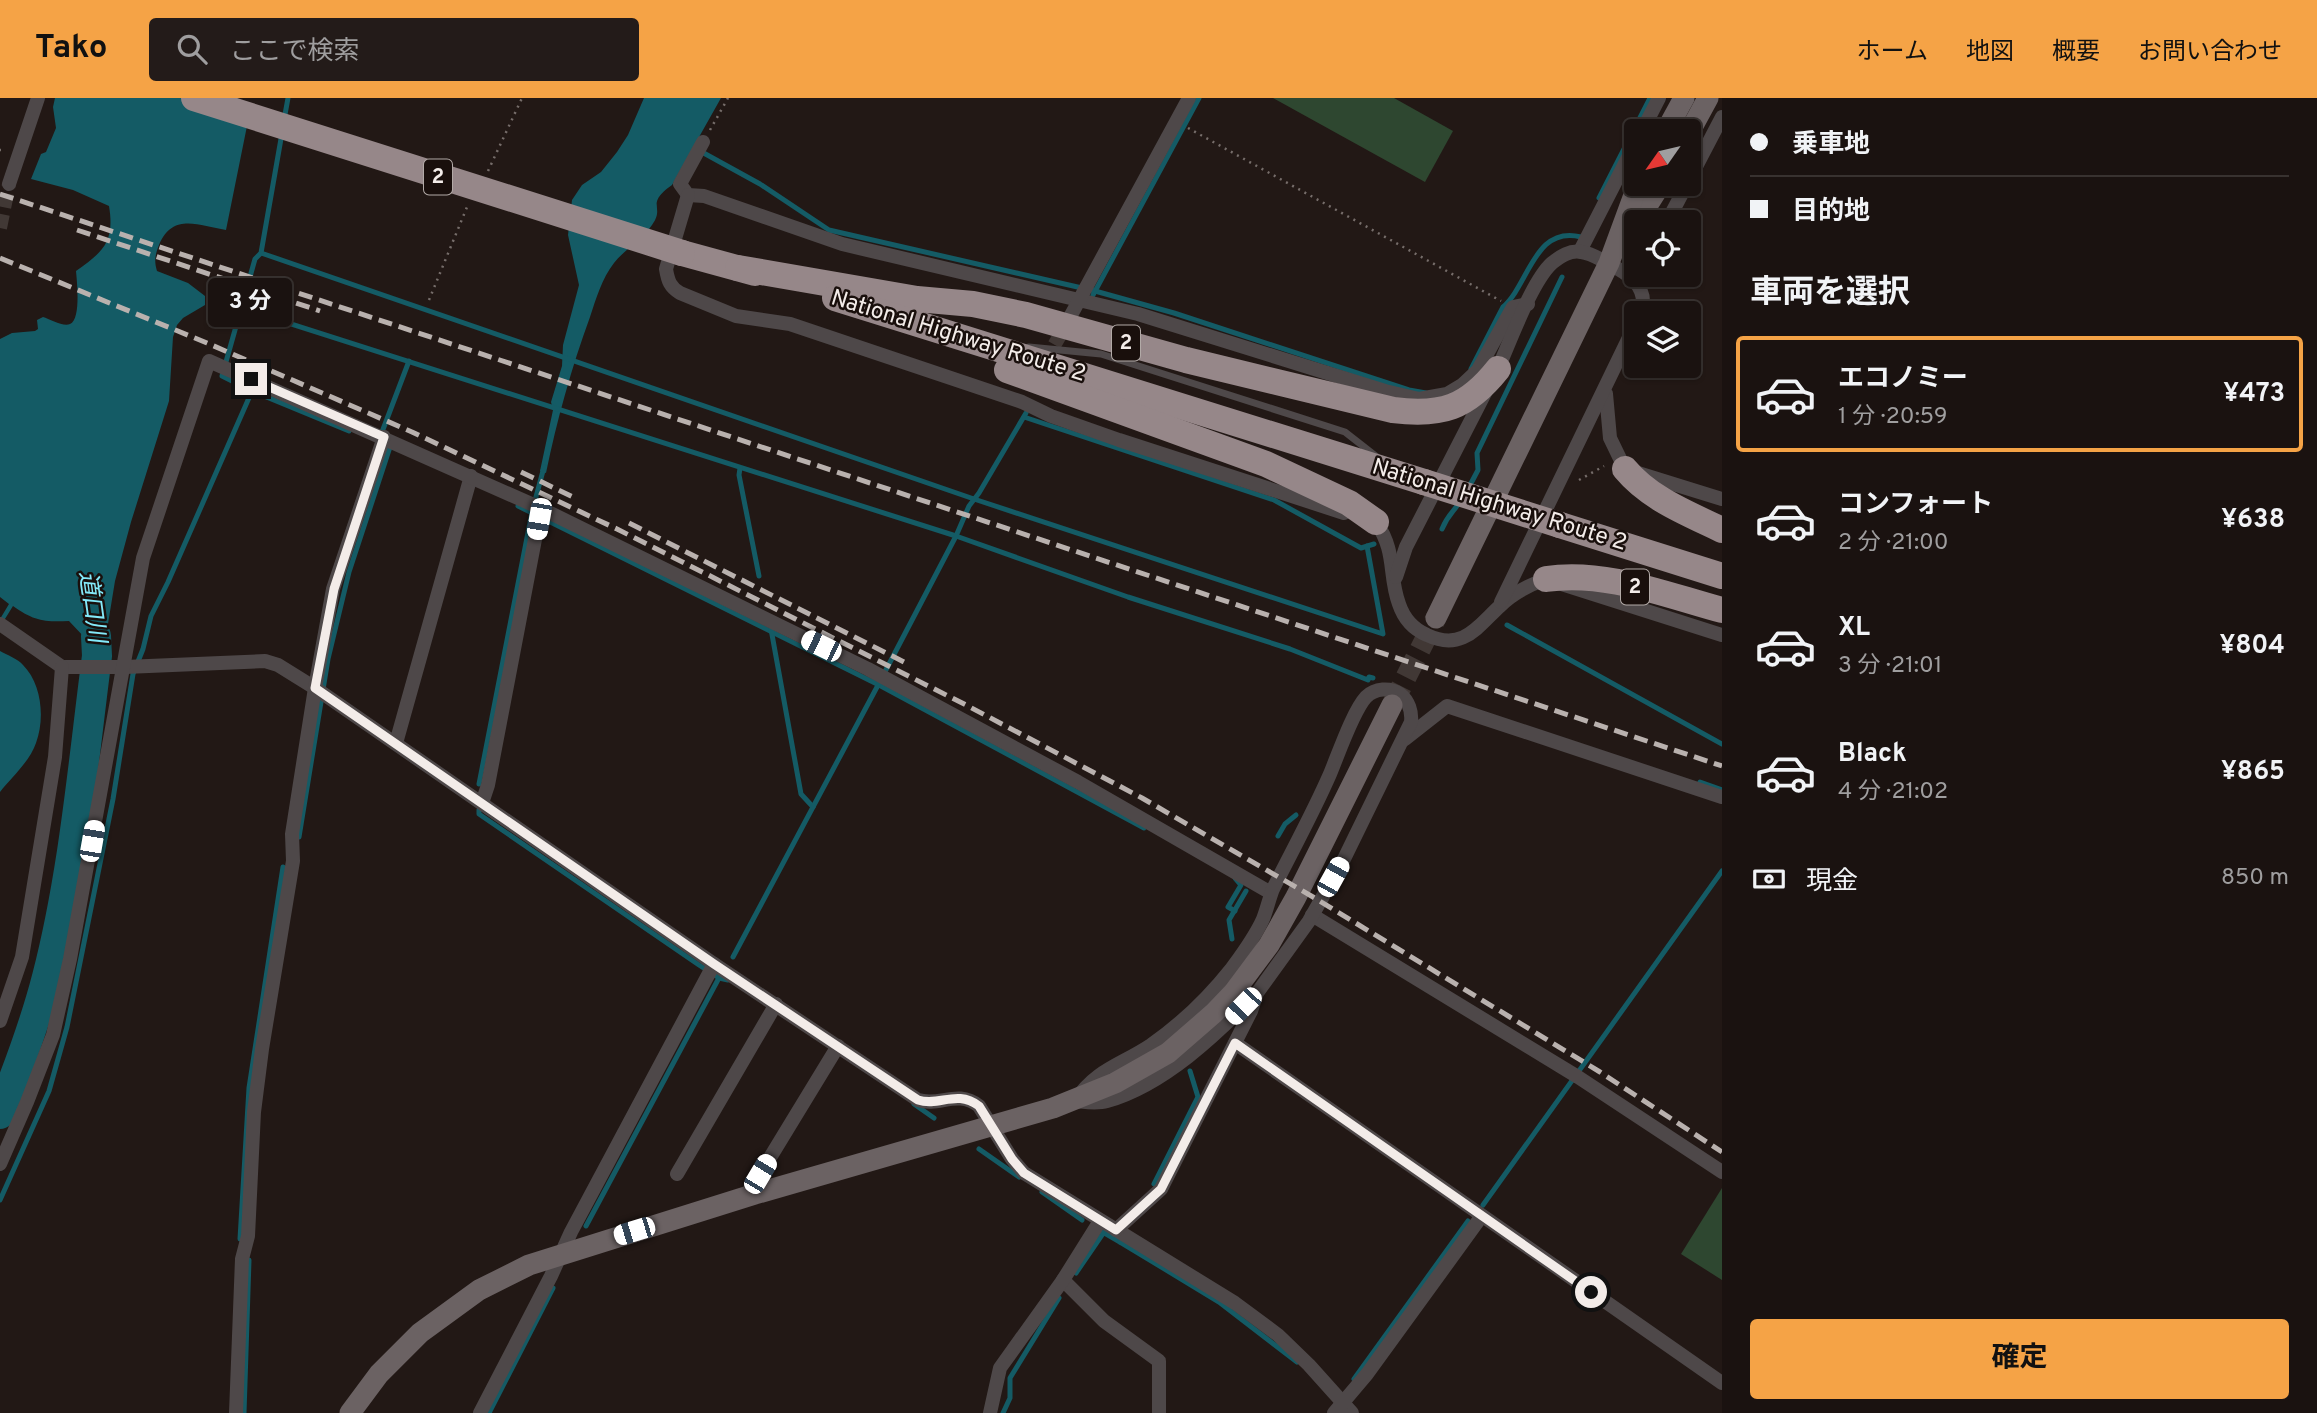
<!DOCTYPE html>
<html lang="ja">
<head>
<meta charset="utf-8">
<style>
	:root { --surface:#1a1210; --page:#231b19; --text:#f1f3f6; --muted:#9f9e9f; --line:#383230; --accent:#f5a346 }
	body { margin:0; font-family:Overpass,"Noto Sans JP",sans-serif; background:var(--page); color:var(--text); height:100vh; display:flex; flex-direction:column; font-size:26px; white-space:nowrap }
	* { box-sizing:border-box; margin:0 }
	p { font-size:23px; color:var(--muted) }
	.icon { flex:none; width:38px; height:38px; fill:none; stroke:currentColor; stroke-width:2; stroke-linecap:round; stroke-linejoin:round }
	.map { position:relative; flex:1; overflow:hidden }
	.side { display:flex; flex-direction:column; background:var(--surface); width:595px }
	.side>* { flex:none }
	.guide { display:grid; align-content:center; height:154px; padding:0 28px; background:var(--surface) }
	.needle { width:46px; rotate:236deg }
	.buttons { position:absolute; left:1624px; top:21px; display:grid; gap:14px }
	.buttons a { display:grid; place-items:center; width:77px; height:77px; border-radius:7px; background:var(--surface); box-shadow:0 2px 5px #0004,0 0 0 2px var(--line); font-size:35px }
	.end { position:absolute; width:32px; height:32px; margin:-16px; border:9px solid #f3ece9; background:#111; box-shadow:0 0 0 4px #111 }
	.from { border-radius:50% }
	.bubble { position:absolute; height:49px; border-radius:7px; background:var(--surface); box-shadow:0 2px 5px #0004,0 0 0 2px var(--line); font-size:23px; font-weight:700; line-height:49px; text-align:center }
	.car { position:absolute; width:21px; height:42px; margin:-21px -10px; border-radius:9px; box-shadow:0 0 5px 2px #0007; background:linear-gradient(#fff 24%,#345 0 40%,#fff 0 76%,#345 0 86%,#fff 0) }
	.guide b { display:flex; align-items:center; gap:24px; height:66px; font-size:26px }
	.guide b+b { border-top:2px solid var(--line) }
	.guide i { width:18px; height:18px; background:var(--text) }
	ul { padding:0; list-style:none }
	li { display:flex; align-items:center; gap:21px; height:116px; margin:0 14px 10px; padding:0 14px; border:4px solid transparent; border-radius:7px }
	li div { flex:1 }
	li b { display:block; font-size:26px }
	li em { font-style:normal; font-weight:700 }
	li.current { border-color:var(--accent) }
	li>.icon { width:63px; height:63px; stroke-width:1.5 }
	h2 { padding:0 28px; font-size:32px; line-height:84px }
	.pay { display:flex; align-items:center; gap:18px; height:77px; padding:0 28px; font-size:26px }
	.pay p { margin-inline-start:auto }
	.button { display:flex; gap:14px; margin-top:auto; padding:14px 28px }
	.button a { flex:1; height:80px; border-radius:7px; background:var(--accent); color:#111; font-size:28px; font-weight:700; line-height:80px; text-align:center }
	header { display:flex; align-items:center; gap:42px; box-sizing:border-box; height:98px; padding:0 35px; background:var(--accent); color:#111 }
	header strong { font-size:33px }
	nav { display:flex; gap:38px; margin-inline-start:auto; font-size:24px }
	.search { width:490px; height:63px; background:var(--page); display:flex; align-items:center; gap:18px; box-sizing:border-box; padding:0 24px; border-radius:7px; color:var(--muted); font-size:26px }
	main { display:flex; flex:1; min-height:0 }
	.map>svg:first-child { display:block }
	.green { fill:#2e4730 }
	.water { fill:#145b65 }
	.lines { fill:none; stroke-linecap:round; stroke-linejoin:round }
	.stream { stroke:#145b65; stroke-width:5 }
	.river { stroke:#145b65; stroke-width:30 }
	.street-tunnel { stroke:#413835; stroke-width:14; stroke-dasharray:14 7; stroke-linecap:butt }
	.secondary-tunnel { stroke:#413835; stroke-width:21; stroke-dasharray:21 10; stroke-linecap:butt }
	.path { stroke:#766d6a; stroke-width:2.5; stroke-dasharray:2 5; stroke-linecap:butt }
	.lane { stroke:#4e4849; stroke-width:7 }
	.street { stroke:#4e4849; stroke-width:14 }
	.secondary { stroke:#6b6263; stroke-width:21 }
	.highway { stroke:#968789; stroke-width:26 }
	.rail { stroke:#b9b1ae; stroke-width:5; stroke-dasharray:14 7; stroke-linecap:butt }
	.highway-bridge { stroke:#968789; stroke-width:26 }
	.route { stroke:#f3ece9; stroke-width:9 }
	.labels { text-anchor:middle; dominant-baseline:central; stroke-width:5; stroke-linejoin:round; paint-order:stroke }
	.shield { fill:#190f0c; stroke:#b2aaa7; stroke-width:2 }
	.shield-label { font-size:21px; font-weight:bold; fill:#f3ece9 }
	.street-label { font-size:23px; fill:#f3ece9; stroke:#190f0c }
	.water-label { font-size:24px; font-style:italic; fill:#84eafa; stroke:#190f0c }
</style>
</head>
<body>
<header>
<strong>Tako</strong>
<div class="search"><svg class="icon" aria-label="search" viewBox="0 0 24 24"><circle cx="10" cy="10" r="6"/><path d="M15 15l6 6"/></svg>ここで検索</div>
<nav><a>ホーム</a><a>地図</a><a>概要</a><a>お問い合わせ</a></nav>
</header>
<main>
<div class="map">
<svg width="1722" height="1315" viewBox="0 0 1722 1315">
	<rect width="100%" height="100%" fill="#221815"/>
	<g class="green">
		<path d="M1273 0H1394L1453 33 1425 84Z"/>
		<path d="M1722 1090V1182L1681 1156Z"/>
	</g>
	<g class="water">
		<path d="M55 0H238L247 28 226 132C199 128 173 114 159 147 155 157 154 163 157 173L188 185 205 198V207L183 220 177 227 173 239 169 303 131 424 115 483 106 538 109 560 87 562 86 541 69 523C44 524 34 523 13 508L0 529V521L9 506 0 499V241L12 235 35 233 38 231 37 222 43 219C50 221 63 229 70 226 81 222 77 184 76 173 103 154 115 144 109 108L73 92 31 81 41 56 46 54 56 30 53 9Z"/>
		<path d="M644 0H721L672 87C644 107 666 108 652 127 642 142 625 151 614 165 602 180 596 201 590 219 571 271 557 322 546 375L540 373 553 312 551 304 562 268 563 247 579 187 568 137 572 102 582 87 601 74 617 54 628 37Z"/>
		<path d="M0 553C7 557 18 561 23 567 42 586 45 621 36 645 30 663 11 680 0 694Z"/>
	</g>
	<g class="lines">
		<g class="stream">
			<path d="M284 22 288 0"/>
			<path d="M700 53 760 86 829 132 1095 193 1174 215 1409 292 1426 295"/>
			<path d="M1599 100 1650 0"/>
			<path d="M261 155 974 401 1383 536 1367 448"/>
			<path d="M1093 197 1199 0"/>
			<path d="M241 210 956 438 1128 499 1290 551 1368 582 1369 579 1373 580"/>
			<path d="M1471 271 1503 209C1529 187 1534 127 1581 139"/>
			<path d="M252 293 349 333"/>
			<path d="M1024 319 1274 402 1361 450 1374 446"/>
			<path d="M382 334 409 263"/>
			<path d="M740 370 739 377 759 478"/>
			<path d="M1468 391 1478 372 1477 355 1562 179"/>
			<path d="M518 408 879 587 1144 730"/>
			<path d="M1442 431C1448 416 1454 414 1461 402"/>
			<path d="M1507 527 1722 646"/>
			<path d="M771 531 801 696 813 709"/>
			<path d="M1700 684 1722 692"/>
			<path d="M479 686 532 414 544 369"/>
			<path d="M479 712V716L699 867 719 880 728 882"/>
			<path d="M1278 738 1285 726 1296 717"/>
			<path d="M299 739 328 561 349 474 390 349"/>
			<path d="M1235 813 1228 809 1241 787 1235 780"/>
			<path d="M1232 841 1229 822 1246 793"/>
			<path d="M733 859 877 589 956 438 969 408 979 395 1026 315"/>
			<path d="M914 1006 934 1020"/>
			<path d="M979 1051 1019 1079"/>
			<path d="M1154 1086 1198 999 1190 973"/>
			<path d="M1042 1094 1082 1122"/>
			<path d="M0 1102 49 993 67 929 113 701 133 576 143 551 151 518 168 484 252 293 222 278 255 161 261 155 282 35"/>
			<path d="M1483 1107 1722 773"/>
			<path d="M586 1128 720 878"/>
			<path d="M1101 1133 1120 1144 1121 1142"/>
			<path d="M240 1141 249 990 283 769"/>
			<path d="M1120 1144 1219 1204 1297 1264"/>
			<path d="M1076 1175 1104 1134"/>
			<path d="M1354 1281 1468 1123"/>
			<path d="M244 1315 249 1162"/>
			<path d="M489 1315 553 1190"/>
			<path d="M1003 1315 1010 1300V1280L1059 1200"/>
		</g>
		<path class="river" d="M0 1016C18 971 35 926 47 879 74 775 83 665 97 558L96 538"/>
		<g class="street-tunnel">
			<path d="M0 130 9 86"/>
			<path d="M1044 265 1067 225"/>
		</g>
		<path class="secondary-tunnel" d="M1392 607 1436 520"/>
		<g class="path">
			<path d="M1188 30 1501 203"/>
			<path d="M710 32 728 0"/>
			<path d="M0 52H1"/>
			<path d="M488 73 522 0"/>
			<path d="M429 202 467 109"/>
			<path d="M1579 382 1604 368"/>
		</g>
		<path class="lane" d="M1029 249 1101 256 1345 334 1377 359"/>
		<g class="street">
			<path d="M1642 33 1659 0"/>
			<path d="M703 44 680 86 688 97 704 98 842 146 1138 216 1385 293 1419 301 1447 296 1462 287 1478 272 1513 209 1528 206"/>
			<path d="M1689 82 1722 19"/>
			<path d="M9 86 38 0"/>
			<path d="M688 97 666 171C668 183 670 189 680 195L736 218 790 226 1022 304 1051 318 1119 342 1344 415"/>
			<path d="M1667 124 1687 86"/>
			<path d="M1580 153 1636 44"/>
			<path d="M1070 219 1189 0"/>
			<path d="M1496 275C1509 247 1531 184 1552 165 1561 158 1570 152 1581 154 1590 155 1598 160 1606 164 1627 175 1650 188 1641 215"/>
			<path d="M1606 296 1610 340 1625 371 1722 401"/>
			<path d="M1370 422 1376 424C1397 455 1388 476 1399 506 1404 521 1413 531 1427 537 1463 554 1478 528 1500 508 1513 495 1529 487 1546 481L1722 537"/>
			<path d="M1396 479 1406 449 1486 293"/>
			<path d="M1501 504 1636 225"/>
			<path d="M0 526 62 569H125L265 563 278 567 315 590 714 866 918 1002C940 1009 957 991 979 1008L1012 1061 1024 1075 1235 1205 1278 1237 1309 1267 1352 1315"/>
			<path d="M1405 641 1447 608 1722 699"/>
			<path d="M396 645 471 378"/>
			<path d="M482 705 488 687 541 410"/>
			<path d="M1312 817 1578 979 1722 1074"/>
			<path d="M0 923 22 859 55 659 62 569"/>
			<path d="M1235 945 1722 1285"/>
			<path d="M0 1066 27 1004 53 937 70 861 143 460 209 263 538 409 868 571 1078 684 1271 795"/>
			<path d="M677 1076 776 906"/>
			<path d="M755 1096 760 1076 838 948"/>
			<path d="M1116 1132 1161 1091 1251 913 1257 895 1309 823 1344 761 1411 624C1412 614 1409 603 1400 596 1390 589 1375 590 1366 599 1353 613 1338 657 1330 676 1313 715 1292 753 1273 791 1269 801 1267 811 1263 821 1255 839 1243 855 1232 870 1209 899 1181 926 1151 947 1121 967 1096 971 1075 1003 1086 1004 1097 1006 1107 1003 1164 987 1217 936 1257 895"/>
			<path d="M1063 1182 1104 1223 1159 1263V1315"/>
			<path d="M236 1315 242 1161 248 1138 254 1014 262 951 293 763 292 736 315 590 333 491 384 339"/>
			<path d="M480 1315 551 1178 571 1134 714 866"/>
			<path d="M990 1315 1000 1270 1063 1182 1100 1123"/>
			<path d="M1334 1315 1367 1276 1481 1119"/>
		</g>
		<g class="secondary">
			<path d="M1666 33 1684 0"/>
			<path d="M1689 35 1708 0"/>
			<path d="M1637 124 1661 86"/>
			<path d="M1436 520 1609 165 1638 86"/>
			<path d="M350 1315 379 1276 420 1235 479 1192 529 1167 755 1096 1053 1010 1115 985 1168 955 1214 915 1234 894 1269 847 1296 799 1392 607"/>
		</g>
		<g class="highway">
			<path d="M682 155 755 175"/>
			<path d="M738 170 917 201 973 206 1026 217 1186 262 1393 312C1442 318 1467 310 1498 271"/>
			<path d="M835 200 1424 384"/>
			<path d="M1007 272 1266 366 1349 405 1376 424"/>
			<path d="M1625 371C1650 401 1687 415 1722 432"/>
			<path d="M1560 427 1722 478"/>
			<path d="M1546 481C1605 472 1666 497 1722 512"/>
		</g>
		<g class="rail">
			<path d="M0 96 1722 668"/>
			<path d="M77 132 320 213"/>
			<path d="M0 160 207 245 412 334 617 431 966 607 1142 700 1313 799 1600 974 1722 1054"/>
			<path d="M521 374 575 400"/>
			<path d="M629 425 910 567"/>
		</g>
		<g class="highway-bridge">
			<path d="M194 0 682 155"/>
			<path d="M1424 384 1560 427"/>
		</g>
	</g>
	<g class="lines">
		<path class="route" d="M251 281 384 339 334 491 315 590 714 866 918 1002C940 1009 956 991 979 1008L1012 1061 1024 1075 1116 1132 1161 1091 1235 945 1591 1194"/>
	</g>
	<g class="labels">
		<g class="shield">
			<rect x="424" y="61.5" width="28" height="35" rx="5"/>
			<rect x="1112" y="227.5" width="28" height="35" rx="5"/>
			<rect x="1621" y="471.5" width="28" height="35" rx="5"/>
		</g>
		<g class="shield-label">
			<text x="438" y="79">2</text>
			<text x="1126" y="245">2</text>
			<text x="1635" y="489">2</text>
		</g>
		<g class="street-label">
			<text transform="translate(958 239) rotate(17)">National Highway Route 2</text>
			<text transform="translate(1499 408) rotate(17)">National Highway Route 2</text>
		</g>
		<g class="water-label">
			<text transform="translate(91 509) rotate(82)">道口川</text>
		</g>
	</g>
</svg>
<div class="buttons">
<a><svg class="needle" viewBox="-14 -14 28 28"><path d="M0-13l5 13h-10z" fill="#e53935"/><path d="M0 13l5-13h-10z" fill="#9f9e9f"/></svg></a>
<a><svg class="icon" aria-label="locate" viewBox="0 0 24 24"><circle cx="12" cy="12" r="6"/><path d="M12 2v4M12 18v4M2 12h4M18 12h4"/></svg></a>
<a><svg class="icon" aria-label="layers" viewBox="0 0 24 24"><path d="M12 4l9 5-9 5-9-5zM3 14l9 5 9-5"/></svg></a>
</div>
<i class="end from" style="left:1591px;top:1194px"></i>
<i class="end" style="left:251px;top:281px"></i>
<div class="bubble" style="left:208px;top:180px;width:84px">3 分</div>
<i class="car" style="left:539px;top:421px;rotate:190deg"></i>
<i class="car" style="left:821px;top:548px;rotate:296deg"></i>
<i class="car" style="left:92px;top:743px;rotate:10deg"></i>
<i class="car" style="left:1333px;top:779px;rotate:29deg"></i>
<i class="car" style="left:1243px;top:908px;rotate:224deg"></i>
<i class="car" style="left:760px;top:1076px;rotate:31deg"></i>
<i class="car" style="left:634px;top:1133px;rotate:253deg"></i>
</div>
<section class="side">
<div class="guide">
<b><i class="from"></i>乗車地</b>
<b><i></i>目的地</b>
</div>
<h2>車両を選択</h2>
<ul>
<li class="current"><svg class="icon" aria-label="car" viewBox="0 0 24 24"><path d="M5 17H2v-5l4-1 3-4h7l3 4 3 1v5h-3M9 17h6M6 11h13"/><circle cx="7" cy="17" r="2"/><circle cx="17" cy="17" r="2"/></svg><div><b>エコノミー</b><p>1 分 · 20:59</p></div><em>¥473</em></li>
<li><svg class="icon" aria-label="car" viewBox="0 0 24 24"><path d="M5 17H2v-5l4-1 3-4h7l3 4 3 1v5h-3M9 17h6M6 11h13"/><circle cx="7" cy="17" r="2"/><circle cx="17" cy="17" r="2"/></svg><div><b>コンフォート</b><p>2 分 · 21:00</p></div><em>¥638</em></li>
<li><svg class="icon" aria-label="car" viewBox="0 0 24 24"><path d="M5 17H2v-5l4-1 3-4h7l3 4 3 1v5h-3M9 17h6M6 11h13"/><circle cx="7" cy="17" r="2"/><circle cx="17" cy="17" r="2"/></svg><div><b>XL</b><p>3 分 · 21:01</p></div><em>¥804</em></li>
<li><svg class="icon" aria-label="car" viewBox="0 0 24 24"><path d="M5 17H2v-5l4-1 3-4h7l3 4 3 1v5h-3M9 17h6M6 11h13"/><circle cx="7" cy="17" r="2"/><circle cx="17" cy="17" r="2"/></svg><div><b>Black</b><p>4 分 · 21:02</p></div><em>¥865</em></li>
</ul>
<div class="pay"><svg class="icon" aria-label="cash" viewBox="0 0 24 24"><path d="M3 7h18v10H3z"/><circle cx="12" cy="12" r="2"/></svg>現金<p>850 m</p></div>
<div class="button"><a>確定</a></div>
</section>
</main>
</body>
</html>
